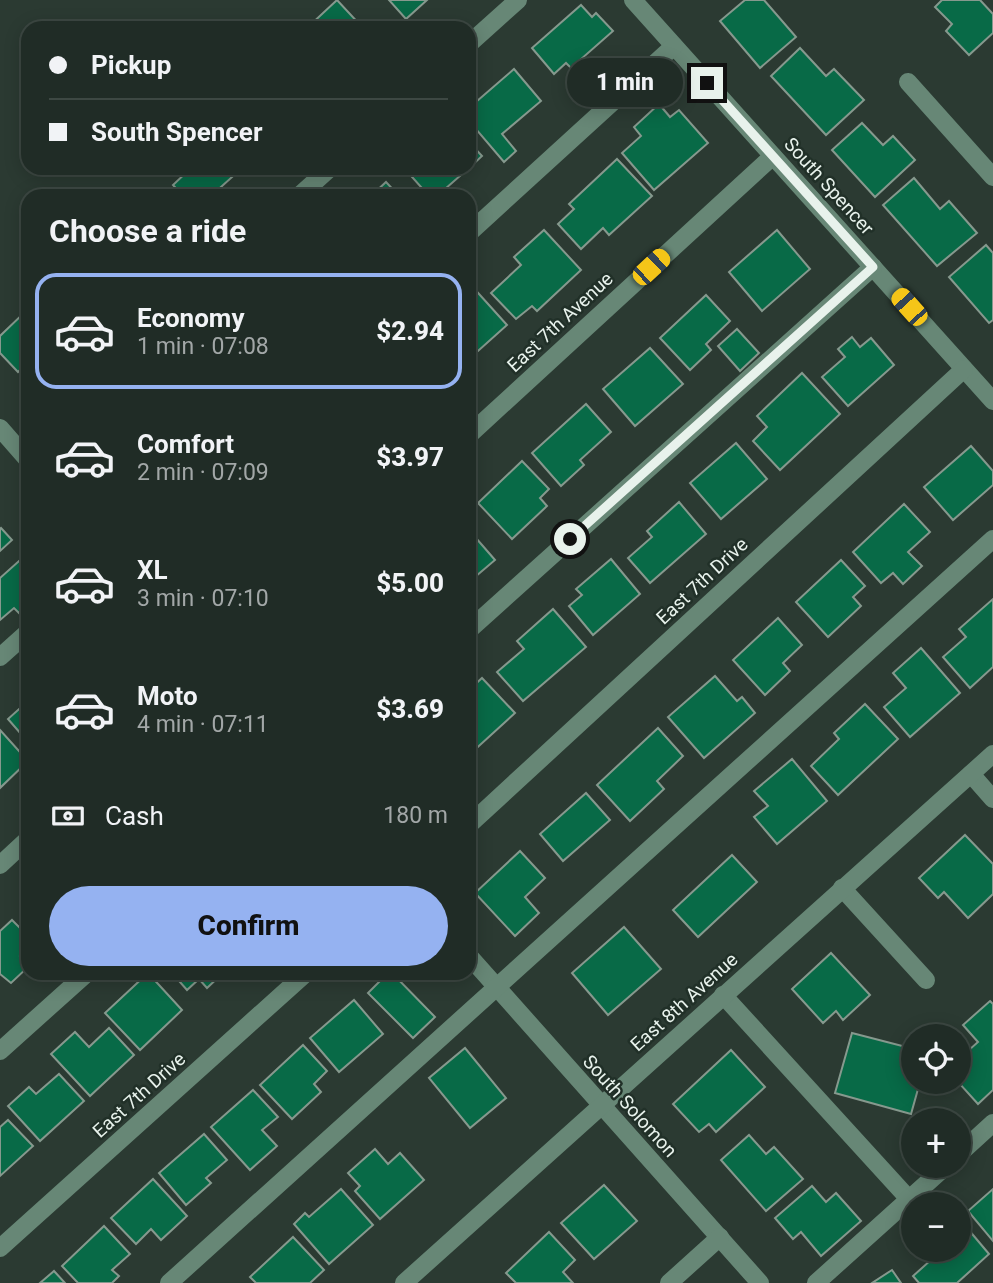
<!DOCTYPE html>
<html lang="en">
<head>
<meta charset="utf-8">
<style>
	:root { --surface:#202c26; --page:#2d3832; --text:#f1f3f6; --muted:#a2a7a7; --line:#3d4843; --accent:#95b2f1 }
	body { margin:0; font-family:Roboto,sans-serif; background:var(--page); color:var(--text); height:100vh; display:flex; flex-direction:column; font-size:26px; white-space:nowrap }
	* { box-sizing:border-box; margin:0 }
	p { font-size:23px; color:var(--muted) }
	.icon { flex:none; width:38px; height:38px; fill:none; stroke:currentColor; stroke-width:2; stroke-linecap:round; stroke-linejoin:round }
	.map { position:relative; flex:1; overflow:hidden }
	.drawer { position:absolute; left:21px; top:189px; width:455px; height:791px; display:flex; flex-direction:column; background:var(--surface); border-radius:21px; box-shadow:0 4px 18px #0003,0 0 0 2px var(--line) }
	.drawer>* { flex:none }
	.top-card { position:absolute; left:21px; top:21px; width:455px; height:154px; border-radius:21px; box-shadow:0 4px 18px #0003,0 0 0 2px var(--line); display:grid; align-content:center; height:154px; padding:0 28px; background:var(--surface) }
	.controls { position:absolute; left:901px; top:1024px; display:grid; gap:14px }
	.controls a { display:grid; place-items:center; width:70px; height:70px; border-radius:50%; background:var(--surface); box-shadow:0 4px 18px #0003,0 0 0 2px var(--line); font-size:35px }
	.end { position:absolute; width:32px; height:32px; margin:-16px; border:9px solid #e8f2ec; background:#111; box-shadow:0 0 0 4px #111 }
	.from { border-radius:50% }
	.bubble { position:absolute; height:49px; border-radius:24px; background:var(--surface); box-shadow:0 4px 18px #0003,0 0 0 2px var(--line); font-size:23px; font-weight:800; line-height:49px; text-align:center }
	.car { position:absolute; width:21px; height:42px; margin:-21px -10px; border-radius:9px; box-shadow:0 0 5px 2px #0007; background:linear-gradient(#f5c518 24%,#345 0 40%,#f5c518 0 76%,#345 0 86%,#f5c518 0) }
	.top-card b { display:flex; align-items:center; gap:24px; height:66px; font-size:26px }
	.top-card b+b { border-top:2px solid var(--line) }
	.top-card i { width:18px; height:18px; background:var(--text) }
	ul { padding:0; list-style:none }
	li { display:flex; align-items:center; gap:21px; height:116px; margin:0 14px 10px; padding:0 14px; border:4px solid transparent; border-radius:21px }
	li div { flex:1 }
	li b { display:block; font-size:26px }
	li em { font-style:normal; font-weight:800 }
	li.current { border-color:var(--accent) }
	li>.icon { width:63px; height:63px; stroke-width:1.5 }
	h2 { padding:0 28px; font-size:32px; line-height:84px }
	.pay { display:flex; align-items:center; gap:18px; height:77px; padding:0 28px; font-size:26px }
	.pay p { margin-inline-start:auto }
	.cta { display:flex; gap:14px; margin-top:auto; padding:14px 28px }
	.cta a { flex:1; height:80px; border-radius:42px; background:var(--accent); color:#111; font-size:28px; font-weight:800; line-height:80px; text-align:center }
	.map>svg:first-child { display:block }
	.building { fill:#086a47; stroke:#86998e; stroke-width:2 }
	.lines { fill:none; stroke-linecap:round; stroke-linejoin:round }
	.minor { stroke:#678776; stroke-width:18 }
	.route { stroke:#e8f2ec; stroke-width:9 }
	.labels { text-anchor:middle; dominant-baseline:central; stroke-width:5; stroke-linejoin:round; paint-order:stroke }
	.street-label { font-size:19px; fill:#e8f2ec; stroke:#213028 }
</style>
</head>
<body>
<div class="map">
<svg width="993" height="1283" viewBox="0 0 993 1283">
	<rect width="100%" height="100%" fill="#2b3a32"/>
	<g class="building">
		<path d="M337 0 363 28H307Z"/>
		<path d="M389 0H427L406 19Z"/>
		<path d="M745 0H764L796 37 760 68 720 21Z"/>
		<path d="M942 0H980L993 14V33L969 55 946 31 952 24 935 7Z"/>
		<path d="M581 5 592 17 596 13 613 31 571 68 566 63 554 74 532 48Z"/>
		<path d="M800 48 826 76 834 69 864 100 826 135 771 76Z"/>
		<path d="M514 69 541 101 502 134 516 151 504 162 469 121V108Z"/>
		<path d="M659 104 670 117 679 110 708 143 654 190 622 153 641 136 634 127Z"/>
		<path d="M862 123 883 145 893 136 915 160 875 197 832 150Z"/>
		<path d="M469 142 482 156 469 168Z"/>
		<path d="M617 159 652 196 609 235 603 228 581 249 558 224 574 209 569 204Z"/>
		<path d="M191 168H242L211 196H183L173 185Z"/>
		<path d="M404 168H469L437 196H429Z"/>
		<path d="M914 178 940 209 949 201 977 233 937 266 883 205Z"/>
		<path d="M386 182 399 196H371Z"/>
		<path d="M544 230 581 270 537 311 532 306 516 319 491 293 521 265 514 257Z"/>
		<path d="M777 230 810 269 762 311 729 272Z"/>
		<path d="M986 245 993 253V320L989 323 949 277Z"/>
		<path d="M470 284 507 325 469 359V285Z"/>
		<path d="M706 295 730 321 706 344 711 350 690 370 660 338Z"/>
		<path d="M28 309V362L18 372 0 353V336Z"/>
		<path d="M737 329 759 353 740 371 718 346Z"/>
		<path d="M852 337 860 347 871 338 894 365 848 406 822 377 845 357 838 349Z"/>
		<path d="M650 348 683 384 635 426 603 389Z"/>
		<path d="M802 373 840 414 780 470 753 441 767 427 757 416Z"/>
		<path d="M586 404 611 432 580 460 584 465 561 486 532 453Z"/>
		<path d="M736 443 767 479 721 519 690 483Z"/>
		<path d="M971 446 993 471V485L953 520 924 487Z"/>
		<path d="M522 461 549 489 540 498 547 506 512 539 478 503Z"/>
		<path d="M679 502 706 534 650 583 628 558 652 537 647 531Z"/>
		<path d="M904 504 930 532 908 552 922 566 903 584 893 573 881 583 853 552Z"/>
		<path d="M1 528 12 540 0 551V529Z"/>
		<path d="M469 530 495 560 469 582Z"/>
		<path d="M28 553V610L22 616 14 608 0 620V578Z"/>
		<path d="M611 559 640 594 593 635 569 606 582 595 576 589Z"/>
		<path d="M841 560 865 586 853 597 861 606 828 637 796 602Z"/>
		<path d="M993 599V667L970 688 943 657 966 637 959 629Z"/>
		<path d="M553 609 586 647 523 701 497 672 524 649 517 641Z"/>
		<path d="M778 618 802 645 783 663 790 671 765 695 733 660Z"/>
		<path d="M921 648 960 693 910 737 884 707 906 688 893 673Z"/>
		<path d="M715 676 737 701 742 697 755 713 704 758 668 717Z"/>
		<path d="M482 678 515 713 469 755V690Z"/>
		<path d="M28 701V742L8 719Z"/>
		<path d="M865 704 898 739 838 795 811 766 839 739 834 733Z"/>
		<path d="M658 728 683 756 657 781 664 789 630 821 597 785Z"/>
		<path d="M0 730 28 761 0 788Z"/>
		<path d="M792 759 827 801 777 844 754 817 768 806 754 791Z"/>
		<path d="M586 793 610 820 563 861 540 834Z"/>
		<path d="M965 835 993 864V894L968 918 944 892 938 898 919 878Z"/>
		<path d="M520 851 545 878 525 897 539 913 515 936 475 893Z"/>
		<path d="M732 855 757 882 698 937 673 910Z"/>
		<path d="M12 920 28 936V948L20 956 28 967 11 983 0 974V931Z"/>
		<path d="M624 927 661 969 608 1015 572 973Z"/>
		<path d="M831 953 870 995 843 1020 836 1011 823 1023 792 989Z"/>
		<path d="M148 973 182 1010 140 1050 105 1013Z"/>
		<path d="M172 973H223L207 988 199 979 187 990Z"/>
		<path d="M388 973H392L435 1017 413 1038 368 993Z"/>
		<path d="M354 1000 383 1034 339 1072 310 1038Z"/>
		<path d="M990 1001 993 1004V1090L978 1104 958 1082 959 1059 978 1042 963 1025Z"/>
		<path d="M109 1028 134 1055 90 1096 51 1054 75 1032 89 1047Z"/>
		<path d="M852 1033 914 1049V1082H920L911 1114 835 1093Z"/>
		<path d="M303 1045 327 1071 314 1084 321 1092 292 1119 260 1085Z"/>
		<path d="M465 1048 506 1098 470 1128 429 1078Z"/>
		<path d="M731 1050 765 1087 716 1132 709 1124 699 1132 673 1104Z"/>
		<path d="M59 1074 84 1101 40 1141 8 1106 29 1087 36 1094Z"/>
		<path d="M253 1090 278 1117 262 1130 277 1146 250 1170 211 1127Z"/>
		<path d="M8 1120 33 1146 0 1176V1127Z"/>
		<path d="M204 1134 227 1160 206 1178 211 1183 186 1205 159 1173Z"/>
		<path d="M749 1135 766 1154 774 1147 803 1179 766 1211 721 1160Z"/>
		<path d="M375 1149 388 1164 400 1153 424 1180 380 1219 355 1191 360 1186 348 1173Z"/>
		<path d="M153 1179 187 1216 161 1240 151 1229 136 1244 111 1218Z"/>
		<path d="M604 1185 637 1221 594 1259 561 1223Z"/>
		<path d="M812 1186 826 1202 836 1193 861 1221 821 1256 801 1232 793 1239 775 1218Z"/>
		<path d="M341 1189 373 1225 329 1264 294 1224 305 1213 309 1217Z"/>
		<path d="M993 1189V1241L968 1211Z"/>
		<path d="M104 1226 130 1254 112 1270 119 1276 112 1283H78L62 1266Z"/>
		<path d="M968 1229 989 1254 957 1283H919L913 1276 931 1260 924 1252 927 1250H959V1237Z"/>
		<path d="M549 1232 575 1260 563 1272 573 1283H516L506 1273Z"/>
		<path d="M293 1237 324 1270 310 1283H256L250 1277Z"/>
		<path d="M892 1270 901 1283H872Z"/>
		<path d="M54 1271 65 1283H40Z"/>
	</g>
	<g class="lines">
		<g class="minor">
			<path d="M633 0 993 401"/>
			<path d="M469 44 518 0"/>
			<path d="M908 82 993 177"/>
			<path d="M299 196 330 168"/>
			<path d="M469 233 674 46"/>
			<path d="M0 428 28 460"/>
			<path d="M469 435 773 156"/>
			<path d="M469 630 873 267"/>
			<path d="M0 657 28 632"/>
			<path d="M971 774 993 799"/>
			<path d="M469 825 964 369"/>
			<path d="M0 865 28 839"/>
			<path d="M842 888 926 980"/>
			<path d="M469 956 760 1283"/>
			<path d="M723 995 909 1199"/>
			<path d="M0 1051 87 973"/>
			<path d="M959 1154 993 1123"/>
			<path d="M0 1248 306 973"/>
			<path d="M169 1283 993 539"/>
			<path d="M404 1283 993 754"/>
			<path d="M669 1283 720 1237"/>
			<path d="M816 1283 946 1166"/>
		</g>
	</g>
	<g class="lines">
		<path class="route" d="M570 539 873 267 707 83"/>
	</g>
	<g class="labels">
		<g class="street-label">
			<text transform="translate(829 186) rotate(48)">South Spencer</text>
			<text transform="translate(560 322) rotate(-43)">East 7th Avenue</text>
			<text transform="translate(702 581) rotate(-43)">East 7th Drive</text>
			<text transform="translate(684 1002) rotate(-42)">East 8th Avenue</text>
			<text transform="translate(139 1095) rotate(-42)">East 7th Drive</text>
			<text transform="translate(630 1106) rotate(48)">South Solomon</text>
		</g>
	</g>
</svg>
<div class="controls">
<a><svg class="icon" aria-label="locate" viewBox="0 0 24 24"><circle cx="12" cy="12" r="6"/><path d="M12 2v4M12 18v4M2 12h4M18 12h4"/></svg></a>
<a>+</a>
<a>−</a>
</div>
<i class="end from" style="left:570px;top:539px"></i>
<i class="end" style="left:707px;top:83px"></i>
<div class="bubble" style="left:567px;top:58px;width:116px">1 min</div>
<i class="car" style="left:651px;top:267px;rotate:47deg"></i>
<i class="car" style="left:909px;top:307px;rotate:318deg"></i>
<div class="top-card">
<b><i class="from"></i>Pickup</b>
<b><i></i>South Spencer</b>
</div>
<section class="drawer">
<h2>Choose a ride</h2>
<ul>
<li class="current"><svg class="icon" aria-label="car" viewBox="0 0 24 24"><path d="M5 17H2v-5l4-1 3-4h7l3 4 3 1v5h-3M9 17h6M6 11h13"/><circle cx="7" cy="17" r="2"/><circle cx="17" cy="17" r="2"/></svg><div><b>Economy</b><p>1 min · 07:08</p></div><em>$2.94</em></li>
<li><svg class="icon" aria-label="car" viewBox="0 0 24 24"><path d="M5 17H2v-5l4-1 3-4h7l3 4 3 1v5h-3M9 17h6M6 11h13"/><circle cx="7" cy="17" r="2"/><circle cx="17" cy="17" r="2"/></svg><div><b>Comfort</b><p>2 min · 07:09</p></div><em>$3.97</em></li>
<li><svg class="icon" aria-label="car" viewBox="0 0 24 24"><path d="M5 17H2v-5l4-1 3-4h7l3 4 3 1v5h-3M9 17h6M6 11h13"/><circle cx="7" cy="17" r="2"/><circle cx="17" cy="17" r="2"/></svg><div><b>XL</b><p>3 min · 07:10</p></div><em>$5.00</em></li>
<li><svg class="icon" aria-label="car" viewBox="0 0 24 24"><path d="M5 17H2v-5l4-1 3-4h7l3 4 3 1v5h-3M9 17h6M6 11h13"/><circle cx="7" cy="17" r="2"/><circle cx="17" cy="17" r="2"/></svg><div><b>Moto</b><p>4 min · 07:11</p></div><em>$3.69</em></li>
</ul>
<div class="pay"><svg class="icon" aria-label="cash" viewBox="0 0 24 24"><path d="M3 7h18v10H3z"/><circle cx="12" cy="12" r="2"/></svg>Cash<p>180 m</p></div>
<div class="cta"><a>Confirm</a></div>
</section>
</div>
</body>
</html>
